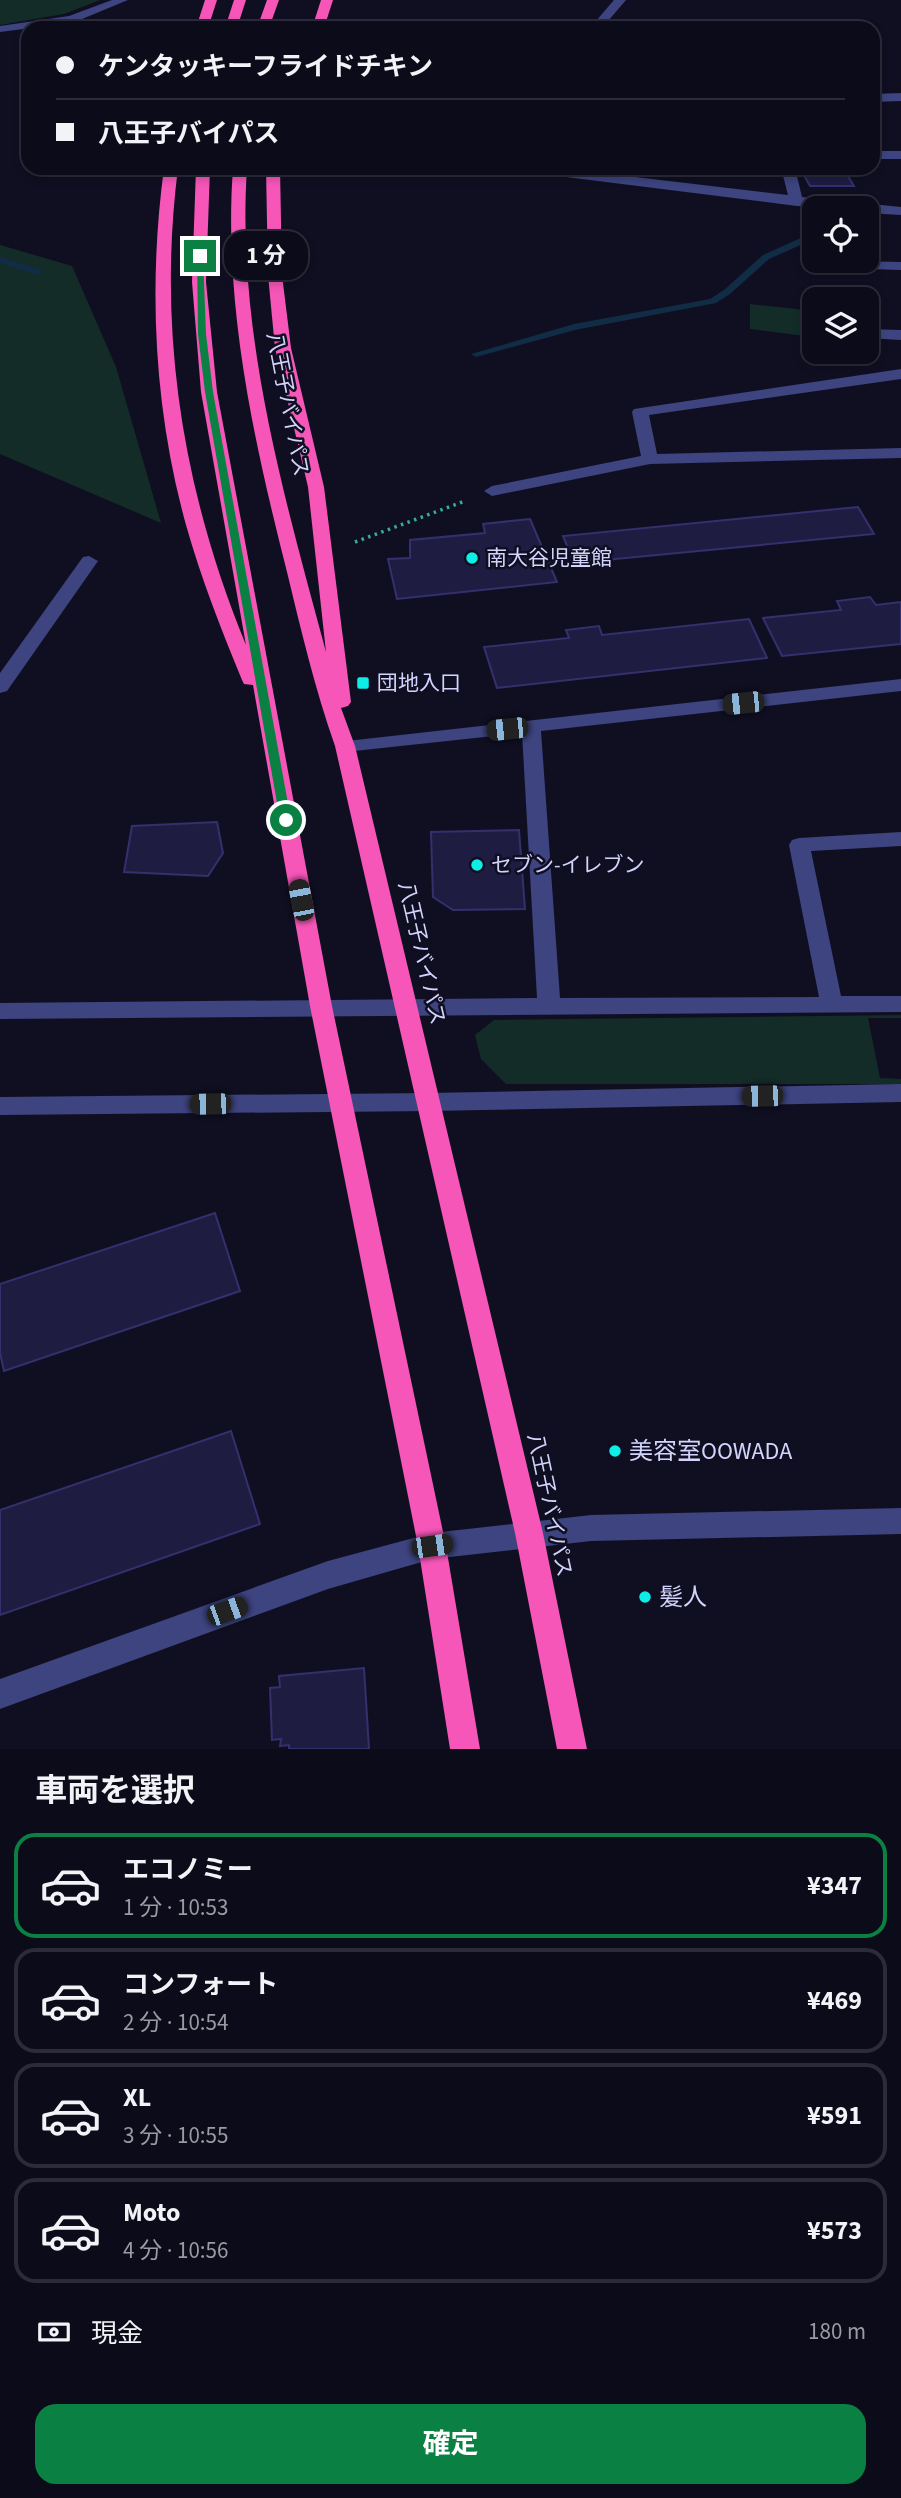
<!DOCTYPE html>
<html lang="ja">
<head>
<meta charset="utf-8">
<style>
	:root { --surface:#0c0b1a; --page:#151423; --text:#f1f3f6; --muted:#9a9ba2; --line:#2c2b39; --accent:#0b8043 }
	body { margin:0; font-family:"Source Sans 3","Noto Sans JP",sans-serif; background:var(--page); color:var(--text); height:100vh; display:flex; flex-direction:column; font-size:26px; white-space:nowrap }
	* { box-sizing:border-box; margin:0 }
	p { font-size:23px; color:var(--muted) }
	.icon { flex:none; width:38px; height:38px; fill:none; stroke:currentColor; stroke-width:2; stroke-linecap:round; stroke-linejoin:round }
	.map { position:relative; height:1749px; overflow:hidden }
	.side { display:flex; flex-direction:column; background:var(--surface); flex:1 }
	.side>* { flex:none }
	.guide { position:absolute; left:21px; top:21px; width:859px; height:154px; border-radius:21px; box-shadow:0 4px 10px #0003,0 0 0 2px var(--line); display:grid; align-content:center; height:154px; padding:0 35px; background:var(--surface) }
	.tools { position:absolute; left:802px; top:196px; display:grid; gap:14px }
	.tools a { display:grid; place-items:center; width:77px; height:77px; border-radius:14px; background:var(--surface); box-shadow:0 4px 10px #0003,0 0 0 2px var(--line); font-size:35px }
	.end { position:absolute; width:32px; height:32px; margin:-16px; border:9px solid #0b8043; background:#fff; box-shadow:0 0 0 4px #fff }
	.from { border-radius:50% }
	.bubble { position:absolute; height:49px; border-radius:21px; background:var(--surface); box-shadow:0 4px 10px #0003,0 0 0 2px var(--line); font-size:23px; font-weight:700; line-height:49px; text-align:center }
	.car { position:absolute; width:21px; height:42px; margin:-21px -10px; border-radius:9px; box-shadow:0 0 5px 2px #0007; background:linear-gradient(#222 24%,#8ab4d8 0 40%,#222 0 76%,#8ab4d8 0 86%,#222 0) }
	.guide b { display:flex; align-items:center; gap:24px; height:66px; font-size:26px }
	.guide b+b { border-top:2px solid var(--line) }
	.guide i { width:18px; height:18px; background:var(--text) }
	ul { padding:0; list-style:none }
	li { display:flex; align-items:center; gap:21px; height:105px; margin:0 14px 10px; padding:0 21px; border:4px solid var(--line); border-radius:21px }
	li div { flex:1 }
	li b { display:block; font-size:26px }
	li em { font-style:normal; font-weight:700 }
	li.current { border-color:var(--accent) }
	li>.icon { width:63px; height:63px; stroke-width:1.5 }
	h2 { padding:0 35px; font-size:32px; line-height:84px }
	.pay { display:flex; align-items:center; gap:18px; height:77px; padding:0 35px; font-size:26px }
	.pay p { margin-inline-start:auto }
	.action { display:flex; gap:14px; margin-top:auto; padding:14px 35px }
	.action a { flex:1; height:80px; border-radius:21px; background:var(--accent); color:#fff; font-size:28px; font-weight:700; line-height:80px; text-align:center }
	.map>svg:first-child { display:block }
	.green { fill:#132c28 }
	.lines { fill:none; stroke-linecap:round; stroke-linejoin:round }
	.stream { fill:#112c45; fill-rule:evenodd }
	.building { fill:#1f1c42; stroke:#34306d; stroke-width:2 }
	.path { stroke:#36ae96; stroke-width:3.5; stroke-dasharray:2.5 4.5; stroke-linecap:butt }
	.minor { fill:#3d447f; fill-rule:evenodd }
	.highway { fill:#f556b8; fill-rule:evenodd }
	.route { fill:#0b8043 }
	.poi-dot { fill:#0eeee6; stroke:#100f22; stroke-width:2.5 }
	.labels { text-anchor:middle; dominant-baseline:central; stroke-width:5; stroke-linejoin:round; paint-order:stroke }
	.street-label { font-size:21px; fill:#d3d4fc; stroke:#100f22 }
	.poi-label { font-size:21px; fill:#d3d4fc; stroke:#100f22; text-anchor:start }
	.near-poi-label { font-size:24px; fill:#d3d4fc; stroke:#100f22; text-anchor:start }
</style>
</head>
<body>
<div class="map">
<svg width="901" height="1749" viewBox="0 0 901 1749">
	<rect width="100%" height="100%" fill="#100f22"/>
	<g class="green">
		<path d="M0 0H100L64 14 0 25Z"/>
		<path d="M0 245 72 266 116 367 161 523 0 454Z"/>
		<path d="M750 304 814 311V337L750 329Z"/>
		<path d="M901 1015V1018H868L880 1078 901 1079V1084H506L481 1059 475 1035 494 1020Z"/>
	</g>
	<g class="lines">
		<g class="stream">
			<path d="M814 232V239L769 259 730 294 716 303 575 330 476 357 471 354 574 324 710 299 724 290 763 255Z"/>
			<path d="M0 257 41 270 43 272 38 275 0 263Z"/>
		</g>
	</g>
	<g class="building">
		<path d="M800 168H843L854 186H810Z"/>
		<path d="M858 507 874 534 574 563 563 536Z"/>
		<path d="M530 519 557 582 397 599 388 559 410 558V540L485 533 483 524Z"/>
		<path d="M870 597 876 605 901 602V644L782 656 763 618 841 610 837 601Z"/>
		<path d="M749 619 767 658 497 688 484 647 569 638 566 630 599 626 602 635Z"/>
		<path d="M217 822 223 853 208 876 124 872 132 826Z"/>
		<path d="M519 830 525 909 453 910 433 897 431 832Z"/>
		<path d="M215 1213 240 1291 4 1371 0 1353V1284Z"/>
		<path d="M231 1431 260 1524 0 1615V1510Z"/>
		<path d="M364 1668 369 1749H289V1745L280 1746 281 1739 272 1740 270 1688 280 1687 279 1676Z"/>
	</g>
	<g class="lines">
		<path class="path" d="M355 542 465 501"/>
		<g class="minor">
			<path d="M112 0H128L82 19 102 28H85L70 23 0 32V26L69 16Z"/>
			<path d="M614 0H626L602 28H590Z"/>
			<path d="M322 20 367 25 373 28 318 25V21Z"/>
			<path d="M901 93V101L873 102V94Z"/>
			<rect x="873" y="151" width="28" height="8"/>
			<path d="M519 168H559L788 195 781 168H795L802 197 901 207V215L866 213V208L797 206 526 172Z"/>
			<path d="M809 260 901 262V270L804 267 802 264Z"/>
			<path d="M866 329 901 330V340L866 338Z"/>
			<path d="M901 369V379L649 415 657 454 901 448V458L650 464 492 496 484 491 492 486 641 456 632 412 634 409Z"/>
			<path d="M89 556 98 561 7 691 0 693V673L83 557Z"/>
			<path d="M901 679V691L541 731 560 998 819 997 789 845 792 840 799 838 901 832V846L811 851 841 996H901V1012L0 1019V1003L537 998 522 733 345 752 338 750 335 746 338 742Z"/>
			<path d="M901 1084V1102L429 1111 0 1115V1097L429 1093Z"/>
			<path d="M901 1508V1534L591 1541 432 1559 328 1589 0 1709V1679L328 1561 432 1533 591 1515Z"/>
		</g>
		<g class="highway">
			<path d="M205 0H217L208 28H196Z"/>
			<path d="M234 0H246L237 28H225Z"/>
			<path d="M267 0H279L269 28H257Z"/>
			<path d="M321 0H333L324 28H312Z"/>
			<path d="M164 168H178C157 332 183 492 246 645L201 392 192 282 196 168H210L206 282 217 392 332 1006 446 1546 480 1749H450L418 1546 310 1006 253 685 244 684 242 680C221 629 201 578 186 525 154 409 148 287 164 168Z"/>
			<path d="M233 168H247C236 332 284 496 326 652L308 487 275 348 268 275 266 168H280L282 275 291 348 324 487 351 702 348 706 341 708 355 746 543 1533 587 1749H557L515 1533 335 746C315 689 301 630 287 572 254 442 223 304 233 168Z"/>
		</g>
	</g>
	<path class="route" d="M197 254 203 256 206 334 213 392 291 820 286 824 280 820 205 392 198 334Z"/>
	<g class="poi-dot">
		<circle cx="472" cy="558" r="7"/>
		<rect x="356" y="676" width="14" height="14" rx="3.5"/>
		<circle cx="477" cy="865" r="7"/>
		<circle cx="615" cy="1451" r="7"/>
		<circle cx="645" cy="1597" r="7"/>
	</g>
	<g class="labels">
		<g class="street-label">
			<text transform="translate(288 404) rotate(79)">八王子バイパス</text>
			<text transform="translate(422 953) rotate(77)">八王子バイパス</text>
			<text transform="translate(550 1505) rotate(78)">八王子バイパス</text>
		</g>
		<g class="poi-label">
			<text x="486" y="558">南大谷児童館</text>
			<text x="377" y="683">団地入口</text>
			<text x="491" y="865">セブン-イレブン</text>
		</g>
		<g class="near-poi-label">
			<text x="629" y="1451">美容室OOWADA</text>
			<text x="659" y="1597">髪人</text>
		</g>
	</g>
</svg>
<div class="tools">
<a><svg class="icon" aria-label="locate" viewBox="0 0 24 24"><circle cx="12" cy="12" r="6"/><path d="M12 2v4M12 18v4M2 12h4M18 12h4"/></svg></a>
<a><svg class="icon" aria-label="layers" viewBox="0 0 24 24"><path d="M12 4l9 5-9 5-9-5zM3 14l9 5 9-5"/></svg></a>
</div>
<i class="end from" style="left:286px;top:820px"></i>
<i class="end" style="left:200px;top:256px"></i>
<div class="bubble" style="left:224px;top:231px;width:84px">1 分</div>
<i class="car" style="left:743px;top:703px;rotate:264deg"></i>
<i class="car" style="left:507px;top:729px;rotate:264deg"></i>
<i class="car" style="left:301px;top:900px;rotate:349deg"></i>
<i class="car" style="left:762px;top:1096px;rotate:269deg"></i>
<i class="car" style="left:210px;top:1104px;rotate:269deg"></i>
<i class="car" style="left:432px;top:1546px;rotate:82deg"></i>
<i class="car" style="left:227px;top:1611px;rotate:70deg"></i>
<div class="guide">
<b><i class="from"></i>ケンタッキーフライドチキン</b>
<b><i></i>八王子バイパス</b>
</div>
</div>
<section class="side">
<h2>車両を選択</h2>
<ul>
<li class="current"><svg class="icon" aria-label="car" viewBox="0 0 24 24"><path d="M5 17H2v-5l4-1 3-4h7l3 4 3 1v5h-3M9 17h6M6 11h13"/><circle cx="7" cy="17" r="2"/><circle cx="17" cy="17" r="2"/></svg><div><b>エコノミー</b><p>1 分 · 10:53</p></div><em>¥347</em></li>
<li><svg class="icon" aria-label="car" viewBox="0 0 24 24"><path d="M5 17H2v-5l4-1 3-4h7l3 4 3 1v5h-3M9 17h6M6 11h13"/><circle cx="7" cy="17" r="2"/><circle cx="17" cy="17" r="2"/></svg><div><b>コンフォート</b><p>2 分 · 10:54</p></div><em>¥469</em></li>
<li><svg class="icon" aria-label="car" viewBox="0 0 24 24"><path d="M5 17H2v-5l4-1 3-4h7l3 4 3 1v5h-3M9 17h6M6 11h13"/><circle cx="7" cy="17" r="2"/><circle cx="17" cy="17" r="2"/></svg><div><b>XL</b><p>3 分 · 10:55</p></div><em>¥591</em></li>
<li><svg class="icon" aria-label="car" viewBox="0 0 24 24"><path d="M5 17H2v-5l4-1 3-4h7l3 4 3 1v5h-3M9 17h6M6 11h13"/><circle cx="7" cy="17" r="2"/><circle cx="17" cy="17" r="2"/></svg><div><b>Moto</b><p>4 分 · 10:56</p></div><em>¥573</em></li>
</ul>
<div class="pay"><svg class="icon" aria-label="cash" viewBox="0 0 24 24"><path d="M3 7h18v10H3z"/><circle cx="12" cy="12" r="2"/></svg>現金<p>180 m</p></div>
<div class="action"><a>確定</a></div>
</section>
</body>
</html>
